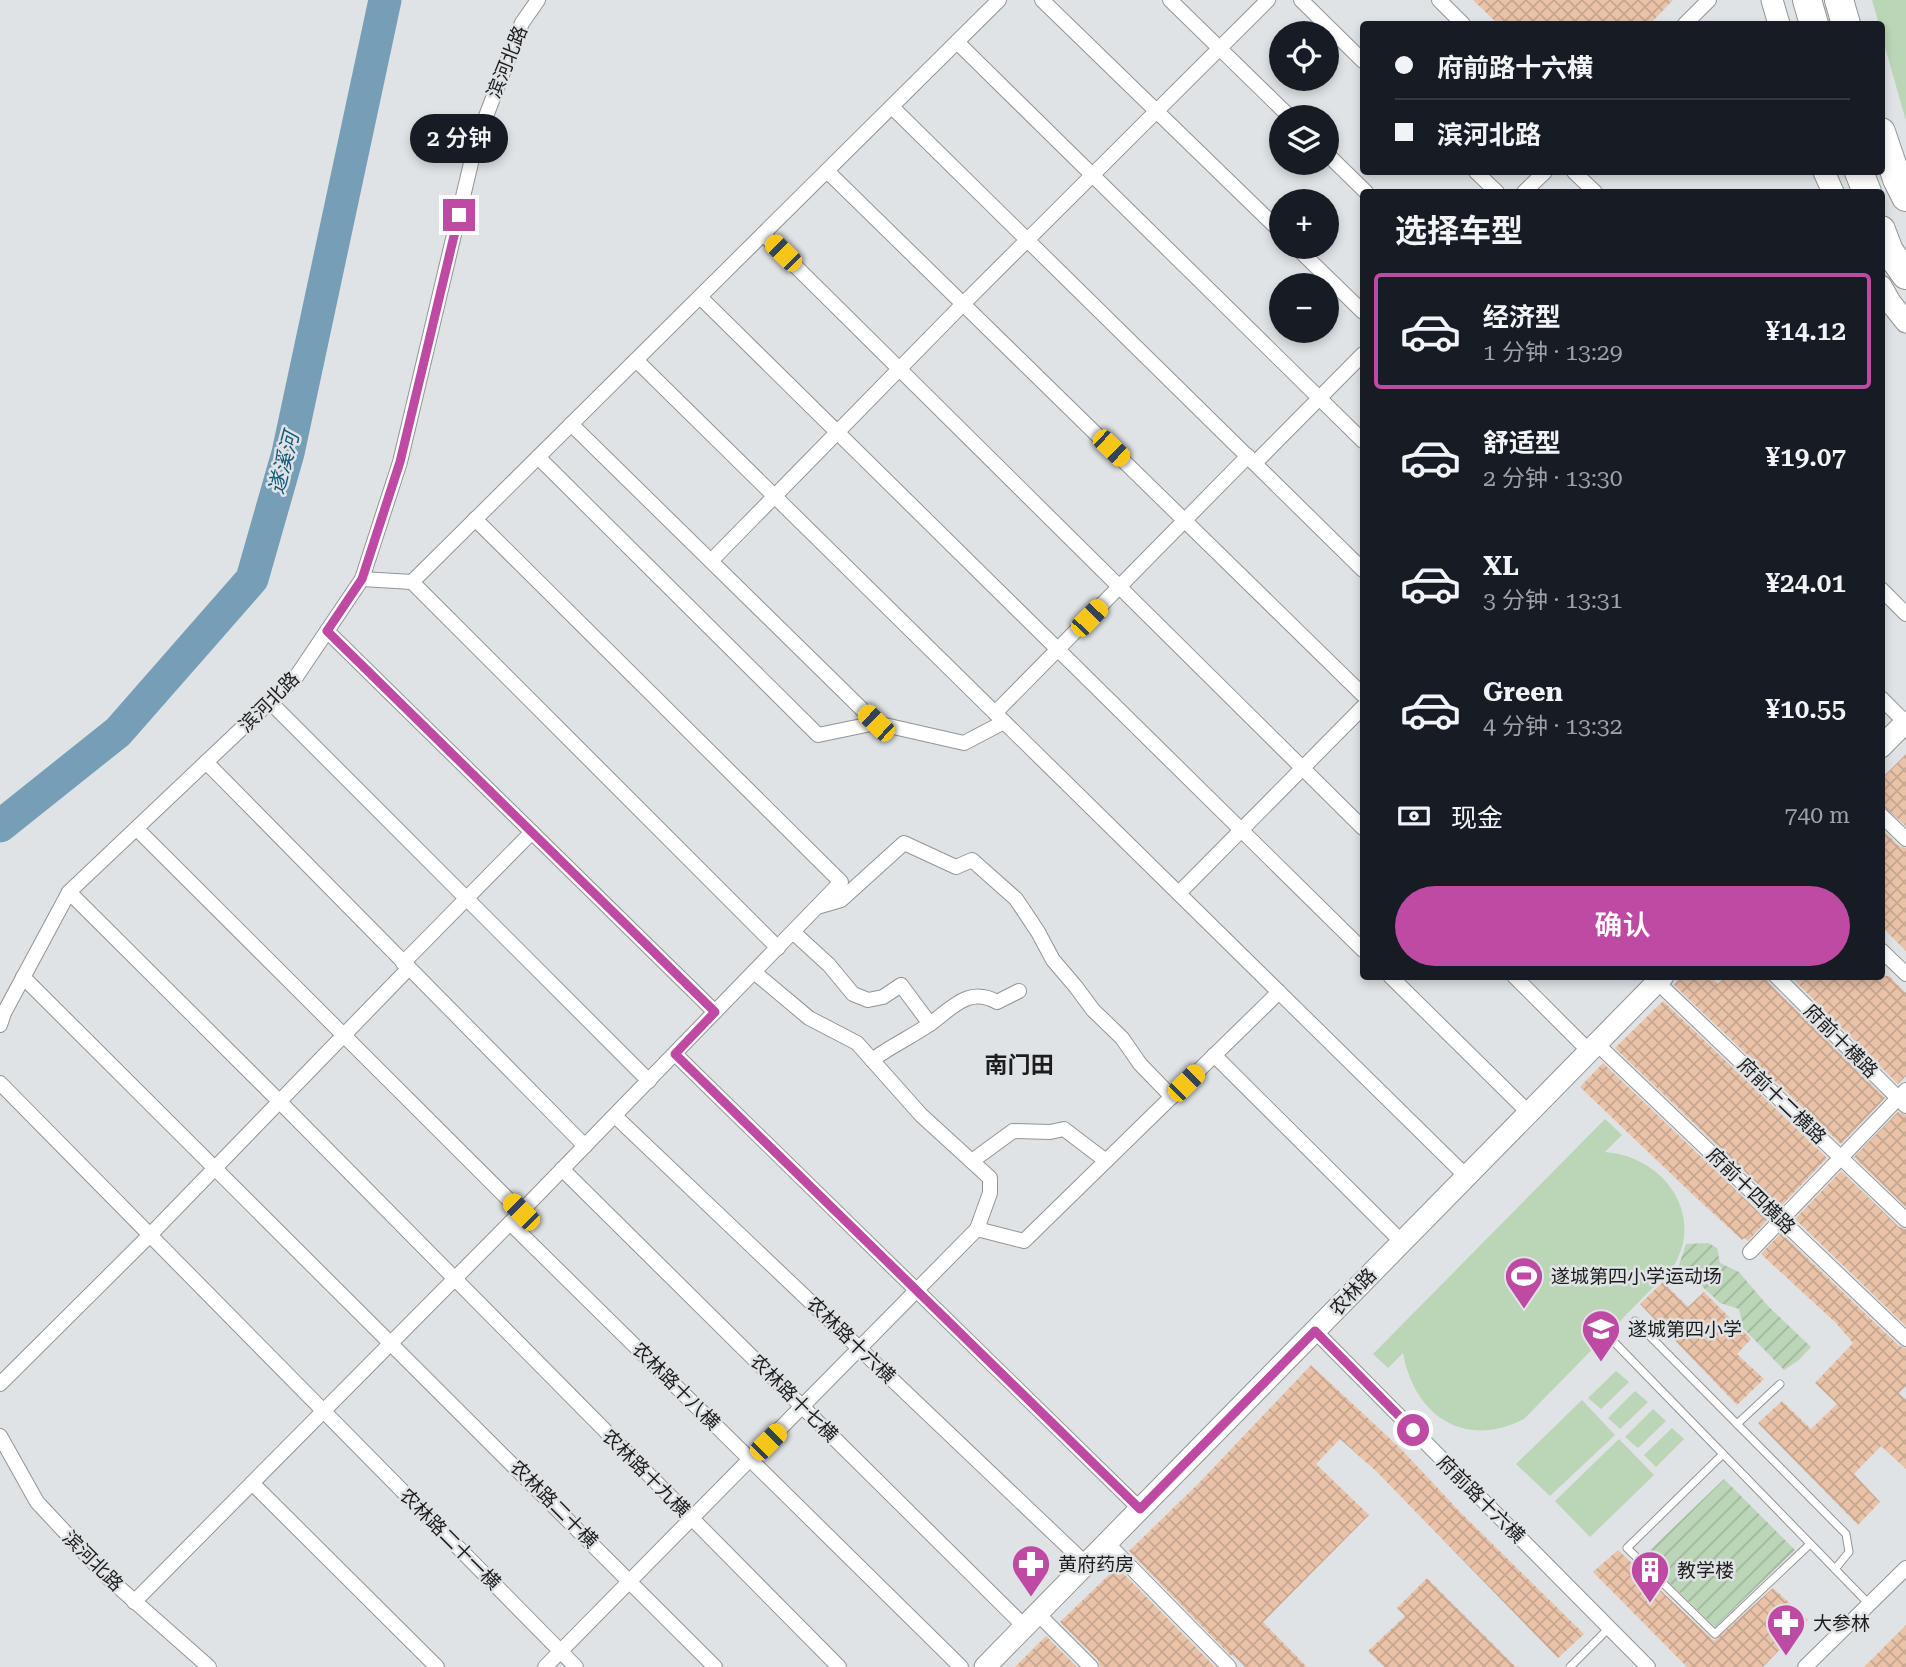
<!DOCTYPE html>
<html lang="zh">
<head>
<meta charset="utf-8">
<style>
	:root { --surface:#171b24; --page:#242831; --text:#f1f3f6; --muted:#9ea1a6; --line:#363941; --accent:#be4aa3 }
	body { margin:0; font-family:"Roboto Serif","Noto Sans SC",serif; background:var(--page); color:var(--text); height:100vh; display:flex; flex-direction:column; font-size:26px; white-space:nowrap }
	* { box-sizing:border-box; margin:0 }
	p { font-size:23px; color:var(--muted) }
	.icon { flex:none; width:38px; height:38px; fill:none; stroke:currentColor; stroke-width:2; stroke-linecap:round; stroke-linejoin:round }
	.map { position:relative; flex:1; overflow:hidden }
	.details { position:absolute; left:1360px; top:189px; width:525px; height:791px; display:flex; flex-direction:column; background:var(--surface); border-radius:7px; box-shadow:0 4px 10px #0003 }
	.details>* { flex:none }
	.banner { position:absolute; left:1360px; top:21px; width:525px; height:154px; border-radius:7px; box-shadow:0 4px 10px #0003; display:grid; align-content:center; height:154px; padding:0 35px; background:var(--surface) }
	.fabs { position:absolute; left:1269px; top:21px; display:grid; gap:14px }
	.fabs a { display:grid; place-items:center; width:70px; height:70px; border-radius:50%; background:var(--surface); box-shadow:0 4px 10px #0003; font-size:35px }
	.end { position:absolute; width:32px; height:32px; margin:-16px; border:9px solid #be4aa3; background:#fff; box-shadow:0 0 0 4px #fff }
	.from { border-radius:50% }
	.bubble { position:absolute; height:49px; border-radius:24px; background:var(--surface); box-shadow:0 4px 10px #0003; font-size:23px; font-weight:600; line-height:49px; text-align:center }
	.car { position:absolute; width:21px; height:42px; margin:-21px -10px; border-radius:9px; box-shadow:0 0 5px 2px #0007; background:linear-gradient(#f5c518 24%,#345 0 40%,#f5c518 0 76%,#345 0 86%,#f5c518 0) }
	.banner b { display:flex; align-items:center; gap:24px; height:66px; font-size:26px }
	.banner b+b { border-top:2px solid var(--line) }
	.banner i { width:18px; height:18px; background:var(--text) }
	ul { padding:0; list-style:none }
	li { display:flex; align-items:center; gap:21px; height:116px; margin:0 14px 10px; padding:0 21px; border:4px solid transparent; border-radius:7px }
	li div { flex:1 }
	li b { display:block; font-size:26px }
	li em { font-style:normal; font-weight:600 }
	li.selected { border-color:var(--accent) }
	li>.icon { width:63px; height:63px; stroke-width:1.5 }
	h2 { padding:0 35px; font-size:32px; line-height:84px }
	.pay { display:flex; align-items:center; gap:18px; height:77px; padding:0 35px; font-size:26px }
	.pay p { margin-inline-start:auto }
	.button { display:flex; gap:14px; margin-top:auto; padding:14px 35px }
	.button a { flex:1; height:80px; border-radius:42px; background:var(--accent); color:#fff; font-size:28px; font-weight:600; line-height:80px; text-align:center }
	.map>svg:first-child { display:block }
	.garden { fill:url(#garden-furrows) }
	.pitch { fill:#bbd5b7 }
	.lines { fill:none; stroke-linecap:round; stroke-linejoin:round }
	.river { stroke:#769fb7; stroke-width:33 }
	.building { fill:url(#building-cross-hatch) }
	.lane-casing { stroke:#929496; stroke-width:9 }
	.street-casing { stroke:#929496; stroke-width:16 }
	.secondary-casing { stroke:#929496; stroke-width:23 }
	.highway-casing { stroke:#929496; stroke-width:30 }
	.lane { stroke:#fff; stroke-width:7 }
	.street { stroke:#fff; stroke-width:14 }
	.secondary { stroke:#fff; stroke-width:21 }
	.highway { stroke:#fff; stroke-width:28 }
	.route { stroke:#be4aa3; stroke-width:9 }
	.labels { text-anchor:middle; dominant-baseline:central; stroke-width:5; stroke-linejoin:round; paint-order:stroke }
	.street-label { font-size:19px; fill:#1c1d1d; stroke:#e0e3e5 }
	.poi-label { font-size:19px; fill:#1c1d1d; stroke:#e0e3e5; text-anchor:start }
	.water-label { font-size:21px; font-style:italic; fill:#0f597b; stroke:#e0e3e5 }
	.quarter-label { font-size:23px; font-weight:bold; fill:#1c1d1d; stroke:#e0e3e5 }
</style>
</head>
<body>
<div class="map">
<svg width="1906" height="1667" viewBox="0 0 1906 1667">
	<defs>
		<pattern id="garden-furrows" width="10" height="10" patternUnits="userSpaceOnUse" patternTransform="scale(1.75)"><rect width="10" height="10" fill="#bbd5b7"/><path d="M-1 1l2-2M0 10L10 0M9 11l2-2" fill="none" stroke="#a0b69d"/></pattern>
		<pattern id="building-cross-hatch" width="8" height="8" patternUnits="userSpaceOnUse" patternTransform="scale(1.75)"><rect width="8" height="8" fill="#e9c2a8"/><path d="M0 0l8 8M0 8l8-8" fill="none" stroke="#c7a690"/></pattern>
	</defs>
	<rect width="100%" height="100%" fill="#e0e3e5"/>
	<g class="garden">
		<path d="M1708 1243 1717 1248 1720 1263 1739 1272 1767 1305 1811 1347 1799 1360 1784 1370 1743 1328 1739 1309 1720 1303 1679 1265 1686 1244Z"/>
		<path d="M1724 1479 1795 1550 1715 1627 1643 1557Z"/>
	</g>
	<g class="pitch">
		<path d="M1872 0H1906V121L1881 33V24H1879Z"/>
		<path d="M1605 1119 1622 1135 1605 1152C1663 1156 1706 1214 1673 1267L1524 1419C1464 1450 1414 1415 1403 1353L1388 1368 1373 1354Z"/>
		<path d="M1616 1371 1629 1382 1601 1409 1588 1398Z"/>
		<path d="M1635 1391 1648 1402 1620 1429 1608 1418Z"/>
		<path d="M1582 1400 1615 1435 1550 1496 1516 1464Z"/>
		<path d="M1653 1409 1666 1421 1638 1448 1625 1437Z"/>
		<path d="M1672 1428 1684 1439 1656 1467 1644 1455Z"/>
		<path d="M1619 1439 1654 1475 1590 1537 1555 1501Z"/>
	</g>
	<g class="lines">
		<path class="river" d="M0 826 118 732 252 579 288 453 385 0"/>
	</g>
	<g class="building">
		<path d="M1473 0H1673L1650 24H1498Z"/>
		<path d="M1906 754V826L1881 804V779Z"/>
		<path d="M1885 832 1899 846 1906 848V951L1881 926V836Z"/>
		<path d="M1682 976H1710L1718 984 1726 976H1767L1769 983 1885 1098 1841 1144 1674 985Z"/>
		<path d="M1790 976H1889L1906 993V1076L1898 1084Z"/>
		<path d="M1663 1001 1827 1158 1781 1206 1615 1048Z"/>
		<path d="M1603 1063 1767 1220 1748 1241 1744 1238 1742 1240 1688 1190 1580 1087Z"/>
		<path d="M1898 1112 1906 1115V1207L1854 1157Z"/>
		<path d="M1841 1171 1899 1227 1906 1229V1326L1795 1219Z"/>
		<path d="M1781 1233 1899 1346 1906 1348V1386L1899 1393 1906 1400V1469L1881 1446 1854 1474 1880 1502 1858 1525 1758 1423 1782 1401 1811 1429 1837 1404 1815 1383 1853 1343 1836 1323 1761 1254Z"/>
		<path d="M1663 1282 1688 1307 1704 1292 1751 1339 1737 1354 1764 1379 1737 1405 1640 1304Z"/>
		<path d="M1311 1365 1401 1449 1461 1513 1584 1634 1558 1658 1377 1472 1340 1439 1316 1464 1369 1515 1263 1622 1307 1667H1245L1233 1655 1231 1656 1129 1551 1198 1484Z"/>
		<path d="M1618 1550 1714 1641 1773 1588 1808 1620 1763 1667H1687L1593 1572Z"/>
		<path d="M1117 1567 1215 1667H1100L1098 1660 1060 1622Z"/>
		<path d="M1427 1578 1516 1667H1384L1368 1651 1405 1616 1397 1608Z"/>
		<path d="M1906 1625V1667H1864Z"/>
		<path d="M1046 1636 1077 1667H1015Z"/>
	</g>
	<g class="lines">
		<g class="lane-casing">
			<g id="lane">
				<path d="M1635 1321 1846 1534 1849 1552 1835 1569"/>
				<path d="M1615 1343 1869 1604"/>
				<path d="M1737 1424 1780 1384"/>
				<path d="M1723 1454 1627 1548 1715 1634 1810 1544"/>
				<path d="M1570 1667 1609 1628"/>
			</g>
		</g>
		<g class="street-casing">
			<g id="street">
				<path d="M1042 0 1281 232"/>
				<path d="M1170 0 1290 117"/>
				<path d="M1301 0 1363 61"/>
				<path d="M1439 0 1463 24"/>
				<path d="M1685 24 1709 0"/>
				<path d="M957 42 1363 441"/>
				<path d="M892 107 1363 570"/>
				<path d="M1326 153 1366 192"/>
				<path d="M827 171 1363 695"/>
				<path d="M1476 172 1497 192"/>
				<path d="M1574 172 1595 192"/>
				<path d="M1524 192 1545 172"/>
				<path d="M763 234 1363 828"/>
				<path d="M1296 247 1363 312"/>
				<path d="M700 297 1363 950"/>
				<path d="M636 360 1467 1177"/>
				<path d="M571 424 876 723"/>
				<path d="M538 457 818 735 876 723 964 743 1004 722"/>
				<path d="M1255 463 1363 354"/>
				<path d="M711 561 963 304 1268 0"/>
				<path d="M362 579 412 582 999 0"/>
				<path d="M412 582 778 948"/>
				<path d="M1881 589 1906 614"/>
				<path d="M327 631 715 1012"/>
				<path d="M1881 698 1906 723"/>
				<path d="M270 702 649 1081"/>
				<path d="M995 713 1248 456"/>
				<path d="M206 762 585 1146"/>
				<path d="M1881 815 1906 839"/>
				<path d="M137 829 521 1212"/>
				<path d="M69 892 279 1101 839 1667"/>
				<path d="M1179 893 1363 707"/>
				<path d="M817 907 841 900 904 843 956 867 972 860 1016 899 1038 932 1053 960 1076 987 1093 1010 1122 1038 1140 1064 1172 1097"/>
				<path d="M793 932 829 965 853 994 868 1000 883 997 901 985 930 1024C911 1037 891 1046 872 1060"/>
				<path d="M1881 950 1906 974"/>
				<path d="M403 963 532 832"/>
				<path d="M754 972 809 1018 857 1043 921 1115 990 1178V1193L977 1229"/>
				<path d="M1390 976 1529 1113"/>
				<path d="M1514 976 1589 1051"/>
				<path d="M1776 976 1906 1106"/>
				<path d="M23 977 715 1667"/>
				<path d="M1652 977 1906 1220"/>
				<path d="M930 1024C952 1008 969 986 997 1002L1019 991"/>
				<path d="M0 1025 4 1013 69 892 296 677 362 579 400 462 476 142 522 23 538 0"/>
				<path d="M1597 1044 1906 1339"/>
				<path d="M675 1054 1140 1509"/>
				<path d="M1214 1055 1402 1242"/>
				<path d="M0 1083 576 1667"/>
				<path d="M615 1116 1086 1564"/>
				<path d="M972 1161 1013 1131 1050 1132 1064 1129 1106 1161"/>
				<path d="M562 1169 1025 1627"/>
				<path d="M510 1223 961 1667"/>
				<path d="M1750 1252 1906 1090"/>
				<path d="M1315 1331 1648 1667"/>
				<path d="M0 1384 150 1235 409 968"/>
				<path d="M0 1436 37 1502 106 1576 209 1667"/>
				<path d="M252 1483 437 1667"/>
				<path d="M1107 1543 1229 1667"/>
				<path d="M134 1602 510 1223 841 882 475 519"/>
				<path d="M1038 1614 1091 1667"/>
				<path d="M545 1667 977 1229 1024 1241 1279 992"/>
				<path d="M1805 1667 1906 1568"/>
			</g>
		</g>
		<g class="secondary-casing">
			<g id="secondary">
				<path d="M1772 0 1779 24"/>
				<path d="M1824 172 1833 192"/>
				<path d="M1881 286 1890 302 1906 322"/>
				<path d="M1881 747 1906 722"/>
				<path d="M985 1667 1663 976"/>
			</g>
		</g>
		<g class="highway-casing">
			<g id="highway">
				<path d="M1807 0 1814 24"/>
				<path d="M1839 0 1846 24"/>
				<path d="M1881 132 1897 179 1906 197"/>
				<path d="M1859 172 1867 192"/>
				<path d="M1881 230 1889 251 1906 275"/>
			</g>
		</g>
		<use href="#lane" class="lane"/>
		<use href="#street" class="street"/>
		<use href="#secondary" class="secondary"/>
		<use href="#highway" class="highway"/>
	</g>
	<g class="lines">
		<path class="route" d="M459 215 400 462 362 579 327 631 715 1012 675 1054 1140 1509 1315 1331 1413 1430"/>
	</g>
	<defs>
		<g id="stadium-pin" transform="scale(2.0125)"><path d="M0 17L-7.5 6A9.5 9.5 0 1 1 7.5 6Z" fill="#be4aa3" stroke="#e0e3e5"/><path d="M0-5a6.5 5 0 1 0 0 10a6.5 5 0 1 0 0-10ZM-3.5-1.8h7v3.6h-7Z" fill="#fff"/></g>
		<g id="school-pin" transform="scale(2.0125)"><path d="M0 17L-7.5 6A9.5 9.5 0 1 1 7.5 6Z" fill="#be4aa3" stroke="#e0e3e5"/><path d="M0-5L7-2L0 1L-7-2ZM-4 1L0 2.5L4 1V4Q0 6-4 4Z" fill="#fff"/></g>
		<g id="pharmacy-pin" transform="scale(2.0125)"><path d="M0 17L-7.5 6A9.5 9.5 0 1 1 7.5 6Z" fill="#be4aa3" stroke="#e0e3e5"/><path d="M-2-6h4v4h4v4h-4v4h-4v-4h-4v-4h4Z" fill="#fff"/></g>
		<g id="building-pin" transform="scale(2.0125)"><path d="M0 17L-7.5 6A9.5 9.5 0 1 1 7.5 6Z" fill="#be4aa3" stroke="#e0e3e5"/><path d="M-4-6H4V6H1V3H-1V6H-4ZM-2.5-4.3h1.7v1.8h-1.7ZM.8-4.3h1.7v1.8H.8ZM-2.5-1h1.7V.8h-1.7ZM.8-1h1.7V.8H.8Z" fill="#fff"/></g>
	</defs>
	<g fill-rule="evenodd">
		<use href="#stadium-pin" x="1524" y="1276"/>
		<use href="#school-pin" x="1601" y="1329"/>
		<use href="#pharmacy-pin" x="1031" y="1564"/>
		<use href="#building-pin" x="1650" y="1570"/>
		<use href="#pharmacy-pin" x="1786" y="1623"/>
	</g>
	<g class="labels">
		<g class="street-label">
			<text transform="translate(507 62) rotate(-68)">滨河北路</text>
			<text transform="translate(269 702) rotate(-45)">滨河北路</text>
			<text transform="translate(1841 1041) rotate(45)">府前十横路</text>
			<text transform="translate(1782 1101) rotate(44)">府前十二横路</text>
			<text transform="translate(1751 1191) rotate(44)">府前十四横路</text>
			<text transform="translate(1353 1292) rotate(-46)">农林路</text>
			<text transform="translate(851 1340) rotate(44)">农林路十六横</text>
			<text transform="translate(676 1386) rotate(45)">农林路十八横</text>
			<text transform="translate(794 1398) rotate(45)">农林路十七横</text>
			<text transform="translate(646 1473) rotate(45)">农林路十九横</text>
			<text transform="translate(1481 1499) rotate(45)">府前路十六横</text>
			<text transform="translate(554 1504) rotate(45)">农林路二十横</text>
			<text transform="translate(450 1539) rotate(45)">农林路二十一横</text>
			<text transform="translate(93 1561) rotate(45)">滨河北路</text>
		</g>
		<g class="poi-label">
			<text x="1551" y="1276">遂城第四小学运动场</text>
			<text x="1628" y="1329">遂城第四小学</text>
			<text x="1058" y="1564">黄府药房</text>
			<text x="1677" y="1570">教学楼</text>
			<text x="1813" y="1623">大参林</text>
		</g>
		<g class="water-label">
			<text transform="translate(284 463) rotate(-75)">遂溪河</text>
		</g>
		<g class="quarter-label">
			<text x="1019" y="1065">南门田</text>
		</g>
	</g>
</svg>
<div class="fabs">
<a><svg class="icon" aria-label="locate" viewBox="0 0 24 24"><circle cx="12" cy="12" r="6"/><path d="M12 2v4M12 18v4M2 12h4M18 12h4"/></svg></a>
<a><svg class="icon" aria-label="layers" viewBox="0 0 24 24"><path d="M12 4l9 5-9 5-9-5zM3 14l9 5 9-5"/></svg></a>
<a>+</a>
<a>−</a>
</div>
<i class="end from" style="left:1413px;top:1430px"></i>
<i class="end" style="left:459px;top:215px"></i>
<div class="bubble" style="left:410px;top:114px;width:98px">2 分钟</div>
<i class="car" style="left:783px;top:253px;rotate:315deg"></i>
<i class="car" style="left:1111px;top:448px;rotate:134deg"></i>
<i class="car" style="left:1089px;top:618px;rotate:44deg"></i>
<i class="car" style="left:876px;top:723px;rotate:314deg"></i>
<i class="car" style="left:1186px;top:1083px;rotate:45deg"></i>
<i class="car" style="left:521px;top:1212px;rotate:315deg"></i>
<i class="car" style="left:768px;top:1442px;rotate:45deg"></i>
<div class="banner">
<b><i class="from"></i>府前路十六横</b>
<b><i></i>滨河北路</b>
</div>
<section class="details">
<h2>选择车型</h2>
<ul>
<li class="selected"><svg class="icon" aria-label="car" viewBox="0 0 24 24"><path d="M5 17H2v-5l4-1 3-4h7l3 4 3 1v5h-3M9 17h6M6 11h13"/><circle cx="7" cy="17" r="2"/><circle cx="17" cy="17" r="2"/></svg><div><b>经济型</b><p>1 分钟 · 13:29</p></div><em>¥14.12</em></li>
<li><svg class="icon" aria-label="car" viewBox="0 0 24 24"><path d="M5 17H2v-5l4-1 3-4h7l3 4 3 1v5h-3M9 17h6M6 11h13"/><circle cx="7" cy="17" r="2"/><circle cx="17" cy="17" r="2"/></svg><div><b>舒适型</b><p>2 分钟 · 13:30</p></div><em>¥19.07</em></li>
<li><svg class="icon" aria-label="car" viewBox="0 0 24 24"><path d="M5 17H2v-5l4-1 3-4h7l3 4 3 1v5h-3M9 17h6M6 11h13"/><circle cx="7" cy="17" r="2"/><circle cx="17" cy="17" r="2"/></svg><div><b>XL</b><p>3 分钟 · 13:31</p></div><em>¥24.01</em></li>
<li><svg class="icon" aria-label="car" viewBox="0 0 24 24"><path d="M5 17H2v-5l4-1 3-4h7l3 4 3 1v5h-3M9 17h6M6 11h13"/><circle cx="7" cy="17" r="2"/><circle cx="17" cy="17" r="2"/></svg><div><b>Green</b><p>4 分钟 · 13:32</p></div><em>¥10.55</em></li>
</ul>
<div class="pay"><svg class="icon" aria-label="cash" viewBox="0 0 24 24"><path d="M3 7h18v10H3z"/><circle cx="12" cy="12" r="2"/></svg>现金<p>740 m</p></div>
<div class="button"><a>确认</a></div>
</section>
</div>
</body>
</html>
